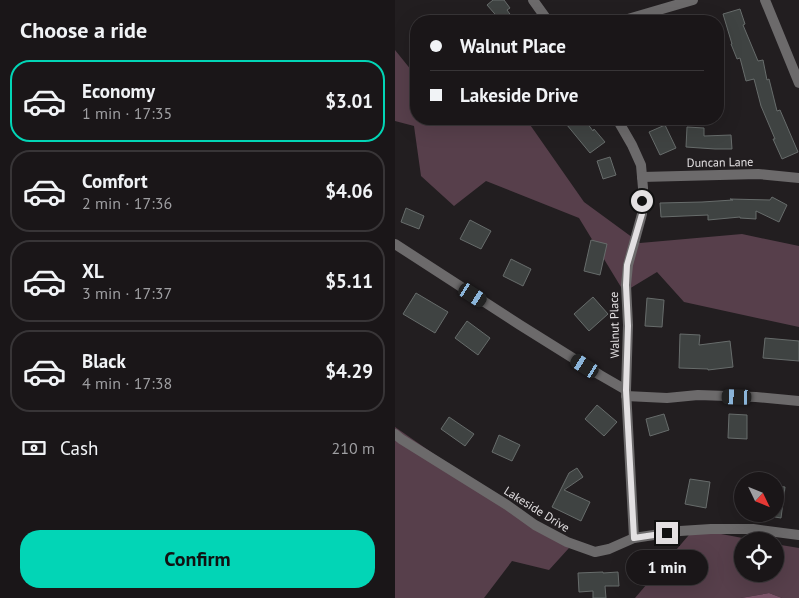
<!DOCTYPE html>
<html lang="en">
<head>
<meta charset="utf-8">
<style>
	:root { --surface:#1a1618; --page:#272325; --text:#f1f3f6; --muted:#9f9fa2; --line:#383537; --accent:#02d5b6 }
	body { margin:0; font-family:"PT Sans",sans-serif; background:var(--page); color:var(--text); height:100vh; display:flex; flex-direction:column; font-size:19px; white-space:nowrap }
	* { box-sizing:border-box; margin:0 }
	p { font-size:16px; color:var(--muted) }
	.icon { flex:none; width:28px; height:28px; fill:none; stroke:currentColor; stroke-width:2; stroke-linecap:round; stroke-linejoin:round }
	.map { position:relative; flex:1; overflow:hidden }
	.side { display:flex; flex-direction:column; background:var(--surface); width:395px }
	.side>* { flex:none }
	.guide { position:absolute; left:15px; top:15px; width:314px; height:110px; border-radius:20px; box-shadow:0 5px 20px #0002,0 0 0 1px var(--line); display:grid; align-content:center; height:110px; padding:0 20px; background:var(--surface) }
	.needle { width:32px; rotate:133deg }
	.controls { position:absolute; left:339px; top:472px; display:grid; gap:10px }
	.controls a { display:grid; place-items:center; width:50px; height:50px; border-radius:50%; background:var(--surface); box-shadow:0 5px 20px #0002,0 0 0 1px var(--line); font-size:25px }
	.end { position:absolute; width:22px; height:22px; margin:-11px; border:6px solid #e3e0e2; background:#111; box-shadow:0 0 0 2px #111 }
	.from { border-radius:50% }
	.bubble { position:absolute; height:35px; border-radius:18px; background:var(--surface); box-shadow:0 5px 20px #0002,0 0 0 1px var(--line); font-size:16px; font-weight:700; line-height:35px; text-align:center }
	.car { position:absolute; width:15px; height:30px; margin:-15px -8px; border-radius:6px; box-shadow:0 0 4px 1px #0007; background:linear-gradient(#222 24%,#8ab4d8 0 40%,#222 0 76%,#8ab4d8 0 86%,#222 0) }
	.guide b { display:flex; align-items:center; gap:18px; height:48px; font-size:19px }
	.guide b+b { border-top:1px solid var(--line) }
	.guide i { width:12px; height:12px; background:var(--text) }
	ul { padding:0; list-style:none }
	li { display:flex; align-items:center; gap:15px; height:82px; margin:0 10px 8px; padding:0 10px; border:2px solid var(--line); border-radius:20px }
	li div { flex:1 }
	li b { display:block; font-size:19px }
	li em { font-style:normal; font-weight:700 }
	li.selected { border-color:var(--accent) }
	li>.icon { width:45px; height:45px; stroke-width:1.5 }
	h2 { padding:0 20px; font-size:22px; line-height:60px }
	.pay { display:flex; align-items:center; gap:12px; height:55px; padding:0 20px; font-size:19px }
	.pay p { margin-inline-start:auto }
	.button { display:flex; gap:10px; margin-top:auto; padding:10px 20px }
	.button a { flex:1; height:58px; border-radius:20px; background:var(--accent); color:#111; font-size:20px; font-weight:700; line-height:58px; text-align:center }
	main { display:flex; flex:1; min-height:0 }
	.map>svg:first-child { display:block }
	.green { fill:#573f4b }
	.water { fill:#7d556a }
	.building { fill:#3f4342; stroke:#676c6b }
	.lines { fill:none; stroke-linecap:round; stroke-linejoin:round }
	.street { stroke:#6c6a6b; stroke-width:10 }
	.route { stroke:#e3e0e2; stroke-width:6 }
	.labels { text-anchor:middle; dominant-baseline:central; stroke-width:4; stroke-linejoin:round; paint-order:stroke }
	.street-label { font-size:12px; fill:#e3e0e2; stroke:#221e20 }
</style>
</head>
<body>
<main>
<section class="side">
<h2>Choose a ride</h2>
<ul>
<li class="selected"><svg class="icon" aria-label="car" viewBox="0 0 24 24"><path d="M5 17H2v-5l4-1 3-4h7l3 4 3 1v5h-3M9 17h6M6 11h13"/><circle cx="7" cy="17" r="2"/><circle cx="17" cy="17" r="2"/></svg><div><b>Economy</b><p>1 min · 17:35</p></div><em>$3.01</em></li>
<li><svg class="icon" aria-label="car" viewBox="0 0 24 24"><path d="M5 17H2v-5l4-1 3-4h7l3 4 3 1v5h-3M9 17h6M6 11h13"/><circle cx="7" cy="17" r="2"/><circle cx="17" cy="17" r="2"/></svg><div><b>Comfort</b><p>2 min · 17:36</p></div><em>$4.06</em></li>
<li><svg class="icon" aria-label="car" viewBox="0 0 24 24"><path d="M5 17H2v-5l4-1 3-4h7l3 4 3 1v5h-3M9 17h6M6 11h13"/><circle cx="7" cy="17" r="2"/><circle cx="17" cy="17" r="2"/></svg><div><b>XL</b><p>3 min · 17:37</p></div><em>$5.11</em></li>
<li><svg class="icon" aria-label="car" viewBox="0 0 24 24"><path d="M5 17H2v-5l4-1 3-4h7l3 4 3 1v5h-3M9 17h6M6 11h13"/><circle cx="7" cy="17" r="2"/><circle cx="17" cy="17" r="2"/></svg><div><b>Black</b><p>4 min · 17:38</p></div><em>$4.29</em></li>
</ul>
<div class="pay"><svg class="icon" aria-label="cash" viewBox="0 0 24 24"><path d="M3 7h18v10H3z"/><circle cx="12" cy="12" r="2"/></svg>Cash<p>210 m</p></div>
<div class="button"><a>Confirm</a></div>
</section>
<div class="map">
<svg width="404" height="598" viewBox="0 0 404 598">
	<rect width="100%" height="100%" fill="#221e20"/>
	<g class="green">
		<path d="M0 50 21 76V119H131L189 202 245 243 347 234 404 246V327L289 302 262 272 229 292 184 218 91 181 59 206 26 176 19 126 0 121Z"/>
		<path d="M0 427 174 548 154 570 117 561 89 598H0Z"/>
		<path d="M299 529 364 541H348V574H380V544L404 548V598H387L374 593 346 598H240Z"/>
	</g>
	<path class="water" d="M374 593 387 598H346Z"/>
	<g class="building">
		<path d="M98 0H109L115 8 112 10 120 21H106L92 5Z"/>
		<path d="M345 9 350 24 348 25 363 61 368 60 372 80 374 79 382 111 385 110 403 152 387 159 378 139H380L366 106 359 79 351 81 345 58 342 59 336 44H337L328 14Z"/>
		<path d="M167 119H189L198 131 199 129 210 142 195 153Z"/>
		<path d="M270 125 281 148 265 155 254 132Z"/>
		<path d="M292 127 309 128V136L336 135 337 149H320L291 147Z"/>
		<path d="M215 157 221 175 208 179 202 161Z"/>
		<path d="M377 197 392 205 384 222 361 211V219L345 218V217L313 220V215L266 217 265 203 307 202 338 200 335 199 375 200Z"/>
		<path d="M11 208 29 216 24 229 6 222Z"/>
		<path d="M75 220 96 231 86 249 65 239Z"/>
		<path d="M196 240 212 244 205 275 189 271Z"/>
		<path d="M116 259 136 269 128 286 108 276Z"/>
		<path d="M21 293 53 312 40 333 8 314Z"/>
		<path d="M198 297 213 314 194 331 179 314Z"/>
		<path d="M252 298 269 300 267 327 250 326Z"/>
		<path d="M72 321 95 338 83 355 60 338Z"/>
		<path d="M285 334 305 335 304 345 335 341 338 367 313 370V369L284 368Z"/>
		<path d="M370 338 404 341V361L368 358Z"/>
		<path d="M202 405 222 422 209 436 190 419Z"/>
		<path d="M269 414 274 430 255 436 251 419Z"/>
		<path d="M334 414 352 415V439L333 438Z"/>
		<path d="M54 417 79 434 70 446 46 429Z"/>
		<path d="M104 435 125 445 117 461 97 452Z"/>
		<path d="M182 468 188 477 169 490 195 502 186 521 157 507 174 473Z"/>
		<path d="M295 479 315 482 311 508 290 504Z"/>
		<path d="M380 486 390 487 386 518 380 517Z"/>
		<path d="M208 572V573L223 572 224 586H210L211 598H198V591L184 592 183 573Z"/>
	</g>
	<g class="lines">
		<g class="street">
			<path d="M138 0 153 21"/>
			<path d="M370 0 404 83"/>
			<path d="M226 21 298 0"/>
			<path d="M222 119 237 145 246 165 248 188 247 214 233 265 231 285 233 325 231 390 239 538"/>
			<path d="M247 177 363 174 404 178"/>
			<path d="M0 244 125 325 205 375 231 390"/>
			<path d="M231 396 272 398 303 395 361 397 404 401"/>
			<path d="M0 434 6 439 112 505 140 525 172 542 200 552 214 549 239 538 285 531 316 529H358L404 535"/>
		</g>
	</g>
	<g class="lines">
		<path class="route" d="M247 201V214L232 265 231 285 233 326 231 390 239 538 272 533"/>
	</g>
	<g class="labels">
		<g class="street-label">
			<text transform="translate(325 162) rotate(-1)">Duncan Lane</text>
			<text transform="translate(219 325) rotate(-91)">Walnut Place</text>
			<text transform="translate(142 509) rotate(32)">Lakeside Drive</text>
		</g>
	</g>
</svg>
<div class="controls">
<a><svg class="needle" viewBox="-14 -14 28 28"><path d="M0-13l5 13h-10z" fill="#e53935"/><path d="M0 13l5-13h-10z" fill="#9f9fa2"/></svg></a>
<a><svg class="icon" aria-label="locate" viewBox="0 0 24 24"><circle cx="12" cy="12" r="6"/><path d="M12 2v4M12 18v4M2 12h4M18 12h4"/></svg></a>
</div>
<i class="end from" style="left:247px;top:201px"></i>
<i class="end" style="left:272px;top:533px"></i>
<div class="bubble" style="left:231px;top:550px;width:82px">1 min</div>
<i class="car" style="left:78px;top:295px;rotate:123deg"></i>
<i class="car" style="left:190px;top:366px;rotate:303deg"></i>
<i class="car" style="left:342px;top:397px;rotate:272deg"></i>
<div class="guide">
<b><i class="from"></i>Walnut Place</b>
<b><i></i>Lakeside Drive</b>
</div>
</div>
</main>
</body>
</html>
